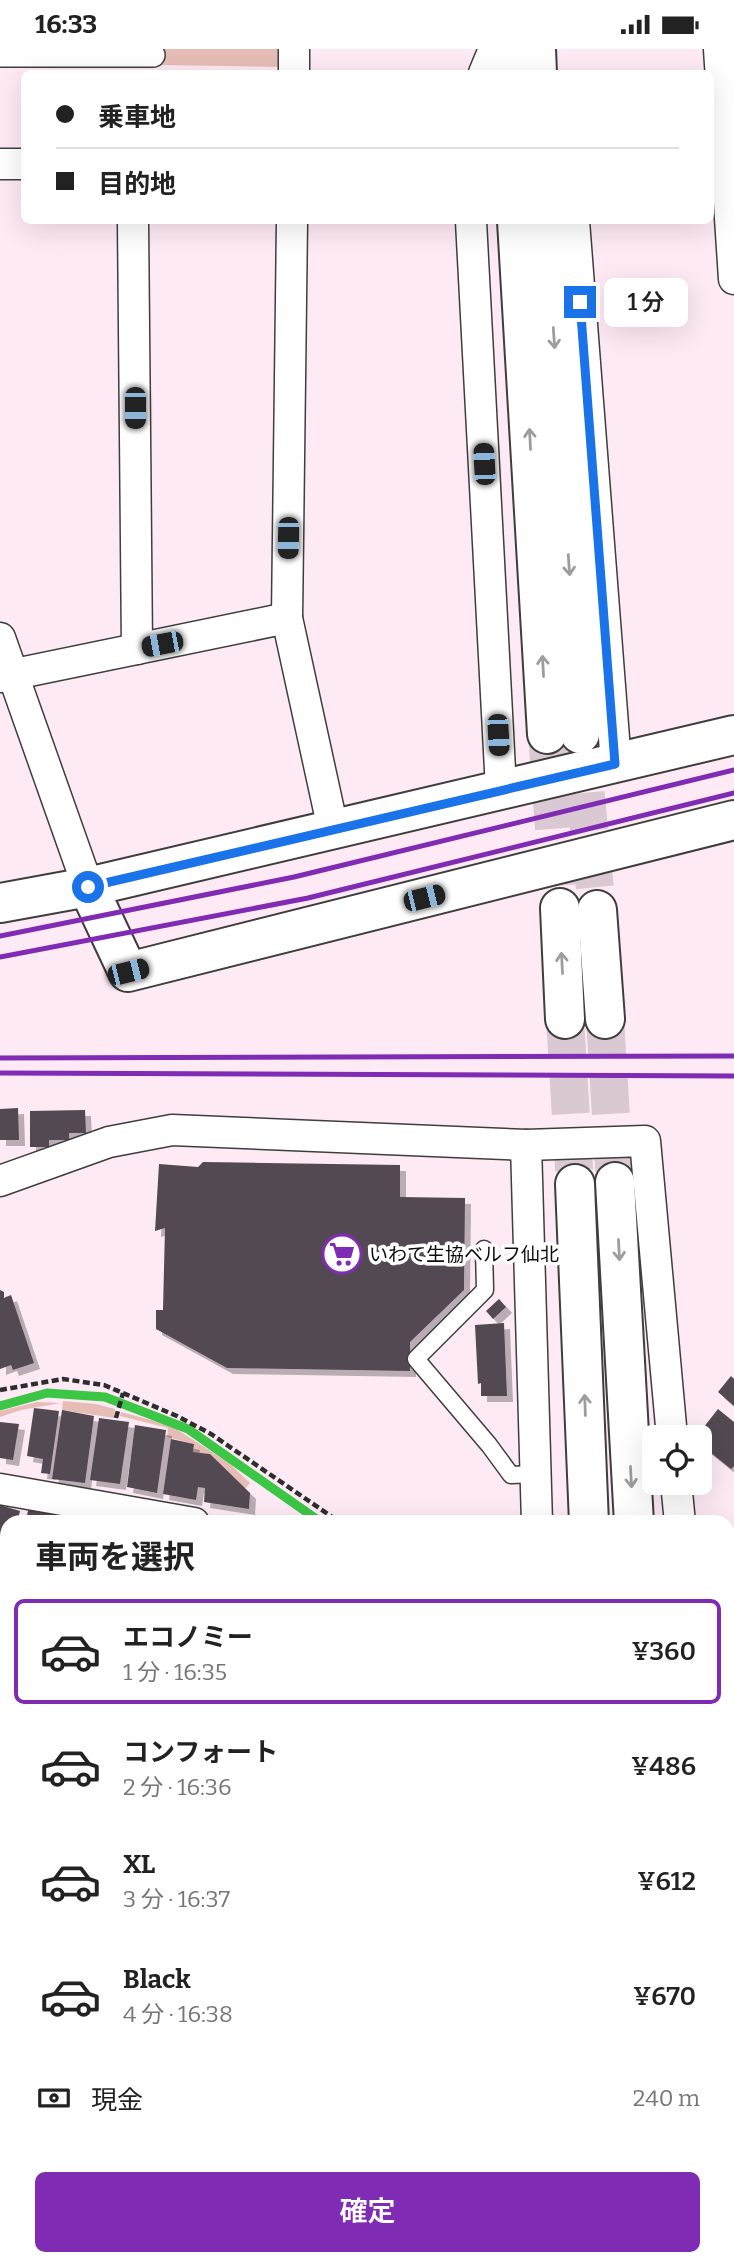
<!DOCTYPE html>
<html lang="ja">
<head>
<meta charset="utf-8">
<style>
	:root { --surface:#fff; --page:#f2f2f2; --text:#222; --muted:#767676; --line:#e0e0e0; --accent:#7f2bb3 }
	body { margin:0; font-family:Bitter,"Noto Sans JP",serif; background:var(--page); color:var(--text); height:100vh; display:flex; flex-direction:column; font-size:26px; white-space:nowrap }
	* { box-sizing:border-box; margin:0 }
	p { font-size:23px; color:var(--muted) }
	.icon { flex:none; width:38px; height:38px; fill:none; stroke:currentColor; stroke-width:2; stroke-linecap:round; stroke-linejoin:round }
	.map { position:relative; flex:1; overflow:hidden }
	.side { position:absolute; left:0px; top:1466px; width:735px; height:751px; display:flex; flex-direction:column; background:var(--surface); border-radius:21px 21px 0 0; box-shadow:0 7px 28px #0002 }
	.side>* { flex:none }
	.top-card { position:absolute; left:21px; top:21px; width:693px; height:154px; border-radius:10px; box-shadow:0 7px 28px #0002; display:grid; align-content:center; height:154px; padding:0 35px; background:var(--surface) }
	.fabs { position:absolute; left:642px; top:1376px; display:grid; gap:14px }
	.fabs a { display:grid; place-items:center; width:70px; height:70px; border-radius:10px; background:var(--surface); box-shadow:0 7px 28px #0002; font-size:35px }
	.end { position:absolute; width:32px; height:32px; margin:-16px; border:9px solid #1a73e8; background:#fff; box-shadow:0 0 0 4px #fff }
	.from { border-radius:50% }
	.bubble { position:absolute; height:49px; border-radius:10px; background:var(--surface); box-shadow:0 7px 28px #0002; font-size:23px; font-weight:600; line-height:49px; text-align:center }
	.car { position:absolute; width:21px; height:42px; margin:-21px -10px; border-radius:9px; box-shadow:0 0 5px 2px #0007; background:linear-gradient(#222 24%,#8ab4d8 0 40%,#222 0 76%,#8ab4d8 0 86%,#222 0) }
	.top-card b { display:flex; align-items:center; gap:24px; height:66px; font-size:26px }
	.top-card b+b { border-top:2px solid var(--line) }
	.top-card i { width:18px; height:18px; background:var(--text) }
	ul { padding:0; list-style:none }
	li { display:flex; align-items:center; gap:21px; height:105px; margin:0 14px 10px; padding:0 21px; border:4px solid transparent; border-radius:10px }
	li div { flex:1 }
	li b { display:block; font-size:26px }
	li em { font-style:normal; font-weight:600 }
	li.on { border-color:var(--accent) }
	li>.icon { width:63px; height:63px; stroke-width:1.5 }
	h2 { padding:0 35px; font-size:32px; line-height:84px }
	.pay { display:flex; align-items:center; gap:18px; height:77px; padding:0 35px; font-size:26px }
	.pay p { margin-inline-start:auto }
	.action { display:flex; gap:14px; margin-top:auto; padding:14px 35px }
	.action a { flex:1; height:80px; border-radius:10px; background:var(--accent); color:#fff; font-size:28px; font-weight:600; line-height:80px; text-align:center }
	.status { display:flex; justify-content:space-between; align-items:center; height:49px; padding:0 35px; background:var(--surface); direction:ltr }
	.status svg { height:19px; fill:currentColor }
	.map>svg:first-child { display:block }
	.green { fill:#e6bdb6 }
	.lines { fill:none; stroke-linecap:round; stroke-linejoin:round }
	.stream { stroke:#3cc645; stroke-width:9 }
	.building { fill:#534852; filter:url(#shadow) }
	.tertiary-tunnel { stroke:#dac9d2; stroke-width:38; stroke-dasharray:38 19; stroke-linecap:butt }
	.service-casing { stroke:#3e3e3e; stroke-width:19 }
	.pedestrian-casing { stroke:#3e3e3e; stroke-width:26 }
	.minor-casing { stroke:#3e3e3e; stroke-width:33 }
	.tertiary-casing { stroke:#3e3e3e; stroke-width:42 }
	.primary-casing { stroke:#1c1c1c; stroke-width:42 }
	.path { stroke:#2d2d2d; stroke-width:4.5; stroke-dasharray:7 3.5; stroke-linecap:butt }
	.service { stroke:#fff; stroke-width:16 }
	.pedestrian { stroke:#fff; stroke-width:23 }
	.minor { stroke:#fff; stroke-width:30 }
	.tertiary { stroke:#fff; stroke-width:38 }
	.primary { stroke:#f167b7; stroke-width:38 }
	.rail { stroke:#7f2bb3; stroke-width:5 }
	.oneway { stroke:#9d9d9d }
	.route { stroke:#1a73e8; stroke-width:9 }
	.labels { text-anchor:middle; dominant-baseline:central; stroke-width:7; stroke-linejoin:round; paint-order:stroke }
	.poi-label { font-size:19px; fill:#0b0b0b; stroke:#fff; text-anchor:start }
</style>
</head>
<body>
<div class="status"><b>16:33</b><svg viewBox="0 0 49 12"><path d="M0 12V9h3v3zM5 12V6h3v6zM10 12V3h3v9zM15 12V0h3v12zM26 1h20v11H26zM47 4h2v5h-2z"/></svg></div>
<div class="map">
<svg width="734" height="2217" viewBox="0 0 734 2217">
	<defs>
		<filter id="shadow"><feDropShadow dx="6" dy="6" stdDeviation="0" flood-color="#0004"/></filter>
	</defs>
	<rect width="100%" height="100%" fill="#feeaf5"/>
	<g class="green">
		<path d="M158 0H282L281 18 159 16Z"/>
		<path d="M63 1352 96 1355 115 1360 114 1369 62 1361Z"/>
		<path d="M37 1353 61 1354 21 1361 0 1368V1362Z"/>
		<path d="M121 1363 170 1376 229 1414 250 1434 245 1440 210 1405 193 1403 194 1395 167 1388 168 1379 120 1367Z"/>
	</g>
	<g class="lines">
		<g class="stream">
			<path d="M0 1357 47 1344 105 1348 188 1380 322 1474"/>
			<path d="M728 1514 734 1504"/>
		</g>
	</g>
	<g class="building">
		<path d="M18 1059 19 1091H0V1060Z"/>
		<path d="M85 1061 86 1084H69V1091H49V1098H30V1062Z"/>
		<path d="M203 1113 400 1116V1148L465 1149 464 1241 410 1293V1322L227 1319 156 1280V1261H163L165 1179 155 1182 159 1115 198 1118Z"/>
		<path d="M0 1241 4 1243V1249L11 1246 34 1314 13 1321 11 1316 0 1320Z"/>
		<path d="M499 1250 506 1258 493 1270 486 1262Z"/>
		<path d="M504 1274 507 1347H481V1334L478 1335 475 1276Z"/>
		<path d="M731 1327 734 1330V1357L718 1343Z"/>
		<path d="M34 1359 59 1362 50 1425 41 1424 43 1410 27 1407Z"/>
		<path d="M718 1360 734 1373V1417L731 1420 700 1395V1388H696Z"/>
		<path d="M62 1361 94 1367 85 1434 52 1430Z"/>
		<path d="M99 1369 129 1373 120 1435 90 1431Z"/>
		<path d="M0 1373 19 1375 13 1411 0 1409Z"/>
		<path d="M135 1376 166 1381 157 1444 127 1438Z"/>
		<path d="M171 1390 194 1395 193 1403 210 1405 250 1444 249 1460 204 1453 205 1439 198 1438 196 1451 163 1445Z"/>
		<path d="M30 1454 64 1464 61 1474H25Z"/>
		<path d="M0 1456 20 1462 17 1474H7V1512L5 1521 0 1519Z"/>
		<path d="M734 1514V1567L731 1568 728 1558V1525Z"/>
		<path d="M3 1541H7V1577H5Z"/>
		<rect x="0" y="1588" width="7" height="35"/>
		<path d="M728 1706H734V1719L728 1720Z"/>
		<path d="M734 1791V1803L728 1804V1792Z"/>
		<path d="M7 2059V2112L0 2113V2060Z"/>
		<path d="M7 2124V2166L0 2167V2126Z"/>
		<path d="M7 2194V2210H24L25 2217H0V2196Z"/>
		<path d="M51 2210H83L85 2217H45L44 2212Z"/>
		<path d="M229 2210H266L265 2217H228Z"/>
		<path d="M278 2210H330L329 2217H277Z"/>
		<path d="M341 2210H374L373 2217H346V2215L340 2214Z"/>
		<rect x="381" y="2210" width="34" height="7"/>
	</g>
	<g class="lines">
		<g class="tertiary-tunnel">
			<path d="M547 685 560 859"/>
			<path d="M580 687 597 861"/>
			<path d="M565 970 575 1135"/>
			<path d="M605 970 615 1133"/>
		</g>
		<g class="service-casing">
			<g id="service">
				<path d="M484 1200 485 1241 416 1310 489 1396 511 1426 536 1425"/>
				<path d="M728 2113 734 2111"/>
			</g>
		</g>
		<g class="pedestrian-casing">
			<path id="pedestrian" d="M0 6H153"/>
		</g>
		<g class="minor-casing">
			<g id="minor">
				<path d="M719 0 734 230"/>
				<path d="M294 24V0"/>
				<path d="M484 24 494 0"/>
				<path d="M0 115H24"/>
				<path d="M133 172 137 600"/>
				<path d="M292 172 287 569 333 780"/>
				<path d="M471 172 501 740"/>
				<path d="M574 172 616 715"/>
				<path d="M0 589 88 838"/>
				<path d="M0 628 287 569"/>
				<path d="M526 1096 537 1474"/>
				<path d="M0 1132 109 1093 172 1081 526 1096 645 1092 672 1388"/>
				<path d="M676 1433 680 1474"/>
				<path d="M0 1440 194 1474"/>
				<path d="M728 1591 734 1590"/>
				<path d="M0 1662 7 1661"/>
				<path d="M728 1940 734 1941"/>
				<path d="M0 2032 7 2031"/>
				<path d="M105 2210 107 2217"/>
				<path d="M440 2210V2217"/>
			</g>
		</g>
		<g class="tertiary-casing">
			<g id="tertiary">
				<path d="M507 0 509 24"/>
				<path d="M536 0 537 24"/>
				<path d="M517 172 547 685"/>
				<path d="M547 172 580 685"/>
				<path d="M88 838 128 923 734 771"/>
				<path d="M0 854 88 838 734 686"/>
				<path d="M560 859 565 970"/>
				<path d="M597 861 605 970"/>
				<path d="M615 1133 634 1474"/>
				<path d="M575 1135 589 1474"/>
				<path d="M673 2210 674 2217"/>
				<path d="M714 2210V2217"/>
			</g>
		</g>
		<g class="primary-casing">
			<g id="primary">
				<path d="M728 1751 734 1750"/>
				<path d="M0 1797 7 1796"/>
			</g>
		</g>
		<g class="path">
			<path d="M0 1341 63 1330 104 1336 177 1367 211 1385 341 1474"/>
			<path d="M116 1369 123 1344"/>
			<path d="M728 1713 734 1712"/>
			<path d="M728 1798 734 1797"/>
		</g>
		<use href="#service" class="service"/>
		<use href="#pedestrian" class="pedestrian"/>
		<use href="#minor" class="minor"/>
		<use href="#tertiary" class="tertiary"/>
		<use href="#primary" class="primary"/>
		<g class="rail">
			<path d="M0 887 294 828 734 721"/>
			<path d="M0 908 308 849 734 744"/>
			<path d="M0 1009 734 1007"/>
			<path d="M0 1024 734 1027"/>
		</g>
	</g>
	<defs><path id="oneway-shaft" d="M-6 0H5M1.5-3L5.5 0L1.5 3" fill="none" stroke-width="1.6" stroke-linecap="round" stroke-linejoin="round" transform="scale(1.75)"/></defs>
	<g class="oneway">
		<use href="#oneway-shaft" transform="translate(554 289) rotate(86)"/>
		<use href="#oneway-shaft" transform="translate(530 390) rotate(-93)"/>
		<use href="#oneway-shaft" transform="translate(569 516) rotate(86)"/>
		<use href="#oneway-shaft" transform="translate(543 617) rotate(-93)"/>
		<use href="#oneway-shaft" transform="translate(562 914) rotate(-93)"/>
		<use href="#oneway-shaft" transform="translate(619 1201) rotate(87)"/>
		<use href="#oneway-shaft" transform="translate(585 1356) rotate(-92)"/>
		<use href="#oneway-shaft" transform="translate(631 1428) rotate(87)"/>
	</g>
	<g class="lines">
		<path class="route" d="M88 838 615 715 580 253"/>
	</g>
	<defs>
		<g id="supermarket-ring" transform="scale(2.0125)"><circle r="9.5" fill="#fff" stroke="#7f2bb3" stroke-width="1.5"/><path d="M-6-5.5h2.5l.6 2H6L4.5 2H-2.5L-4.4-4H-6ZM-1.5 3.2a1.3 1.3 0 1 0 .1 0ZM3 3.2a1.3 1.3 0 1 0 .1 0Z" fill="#7f2bb3"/></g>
	</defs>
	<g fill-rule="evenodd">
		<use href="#supermarket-ring" x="342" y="1205"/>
	</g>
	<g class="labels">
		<g class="poi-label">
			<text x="369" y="1205">いわて生協ベルフ仙北</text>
		</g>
	</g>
</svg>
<div class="fabs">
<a><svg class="icon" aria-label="locate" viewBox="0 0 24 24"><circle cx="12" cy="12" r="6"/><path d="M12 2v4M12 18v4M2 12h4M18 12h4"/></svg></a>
</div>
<i class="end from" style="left:88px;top:838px"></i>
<i class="end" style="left:580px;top:253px"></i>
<div class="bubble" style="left:604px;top:229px;width:84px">1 分</div>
<i class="car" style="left:135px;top:359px;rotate:180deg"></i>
<i class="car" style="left:484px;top:415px;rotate:357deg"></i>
<i class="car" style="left:288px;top:489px;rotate:181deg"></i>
<i class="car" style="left:162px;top:595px;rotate:259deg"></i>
<i class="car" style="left:498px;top:686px;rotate:177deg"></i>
<i class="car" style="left:424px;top:849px;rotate:76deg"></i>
<i class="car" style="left:128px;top:923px;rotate:76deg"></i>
<div class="top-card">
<b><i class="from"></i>乗車地</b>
<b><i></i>目的地</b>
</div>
<section class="side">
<h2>車両を選択</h2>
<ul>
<li class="on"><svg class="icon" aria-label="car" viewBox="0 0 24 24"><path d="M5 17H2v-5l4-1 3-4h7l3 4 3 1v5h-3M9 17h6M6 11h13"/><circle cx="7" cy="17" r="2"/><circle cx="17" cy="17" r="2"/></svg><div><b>エコノミー</b><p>1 分 · 16:35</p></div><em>¥360</em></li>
<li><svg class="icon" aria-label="car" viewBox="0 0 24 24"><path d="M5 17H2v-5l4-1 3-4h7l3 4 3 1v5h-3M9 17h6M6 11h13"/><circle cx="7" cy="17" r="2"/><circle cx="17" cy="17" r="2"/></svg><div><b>コンフォート</b><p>2 分 · 16:36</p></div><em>¥486</em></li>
<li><svg class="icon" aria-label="car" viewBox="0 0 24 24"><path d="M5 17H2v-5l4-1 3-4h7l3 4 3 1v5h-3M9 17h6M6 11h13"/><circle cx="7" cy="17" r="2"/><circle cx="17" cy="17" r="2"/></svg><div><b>XL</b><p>3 分 · 16:37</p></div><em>¥612</em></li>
<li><svg class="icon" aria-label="car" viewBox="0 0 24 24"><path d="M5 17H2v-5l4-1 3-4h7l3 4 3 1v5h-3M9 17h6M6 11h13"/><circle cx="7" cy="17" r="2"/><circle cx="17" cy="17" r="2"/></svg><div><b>Black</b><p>4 分 · 16:38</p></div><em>¥670</em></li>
</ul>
<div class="pay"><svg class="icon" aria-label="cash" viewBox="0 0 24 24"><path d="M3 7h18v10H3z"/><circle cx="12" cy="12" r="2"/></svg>現金<p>240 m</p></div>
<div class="action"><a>確定</a></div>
</section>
</div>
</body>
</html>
